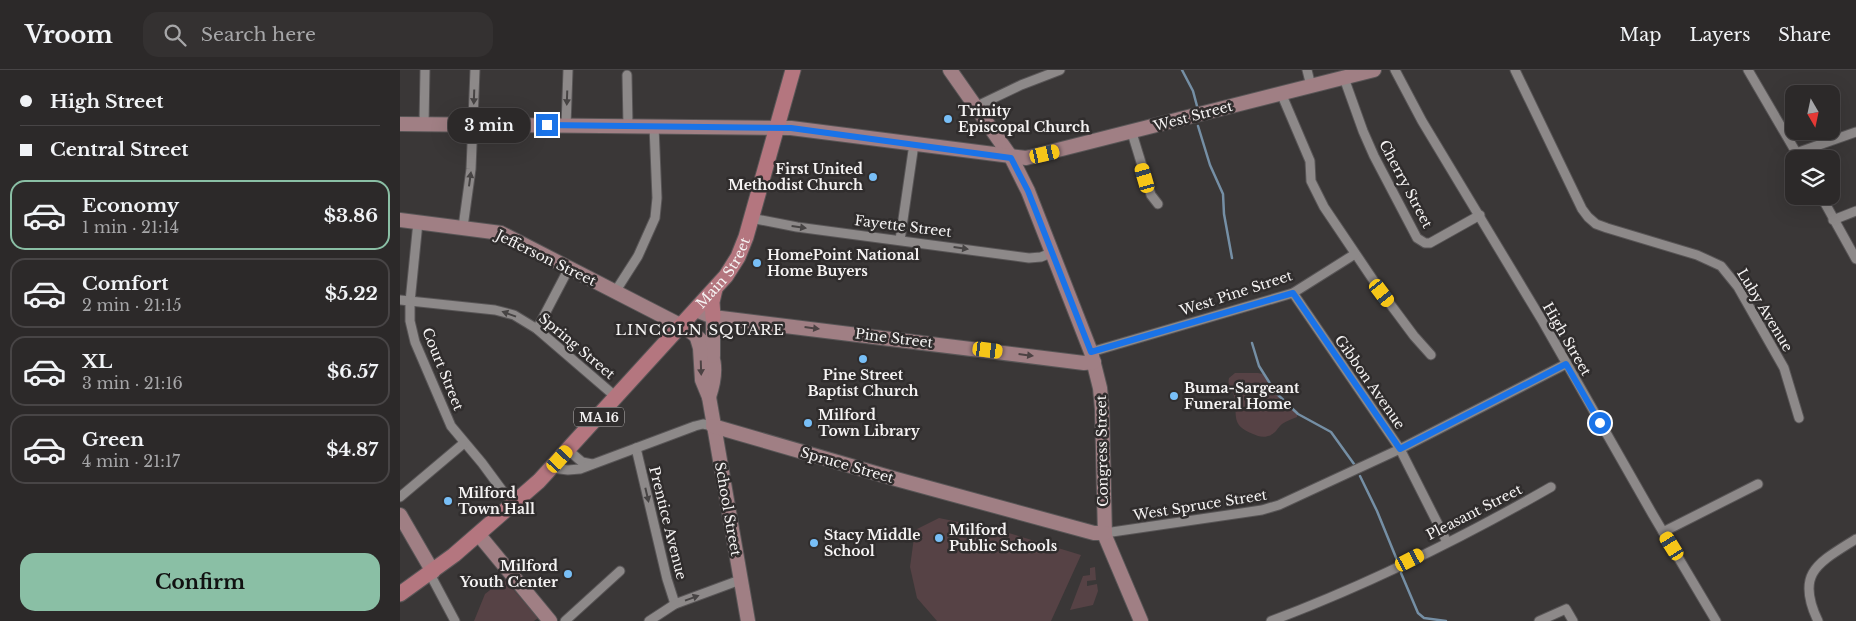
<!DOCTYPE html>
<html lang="en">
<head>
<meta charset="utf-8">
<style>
	:root { --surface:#2c2929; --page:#343131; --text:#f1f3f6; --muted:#a6a6a8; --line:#484546; --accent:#8abfa5 }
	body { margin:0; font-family:"Libre Baskerville",serif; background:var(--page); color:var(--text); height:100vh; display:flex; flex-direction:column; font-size:19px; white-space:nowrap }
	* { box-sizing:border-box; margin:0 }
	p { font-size:16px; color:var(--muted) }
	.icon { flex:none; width:28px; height:28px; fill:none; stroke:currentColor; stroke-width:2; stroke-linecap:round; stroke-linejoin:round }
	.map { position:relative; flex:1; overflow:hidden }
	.drawer { display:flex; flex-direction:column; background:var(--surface); width:400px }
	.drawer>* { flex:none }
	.banner { display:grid; align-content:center; height:110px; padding:0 20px; background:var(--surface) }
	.needle { width:32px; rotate:171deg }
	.controls { position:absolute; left:1385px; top:15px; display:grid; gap:10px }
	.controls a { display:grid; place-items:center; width:55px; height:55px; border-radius:10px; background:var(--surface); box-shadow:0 5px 20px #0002,0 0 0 1px var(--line); font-size:25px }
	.end { position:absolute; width:22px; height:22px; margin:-11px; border:6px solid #1a73e8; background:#fff; box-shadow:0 0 0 2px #fff }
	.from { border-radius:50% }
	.bubble { position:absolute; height:35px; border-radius:15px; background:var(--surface); box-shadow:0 5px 20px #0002,0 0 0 1px var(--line); font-size:16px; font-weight:800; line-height:35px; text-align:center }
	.car { position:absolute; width:15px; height:30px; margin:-15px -8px; border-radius:6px; box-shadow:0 0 4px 1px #0007; background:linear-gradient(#f5c518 24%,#345 0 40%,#f5c518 0 76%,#345 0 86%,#f5c518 0) }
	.banner b { display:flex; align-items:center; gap:18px; height:48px; font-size:19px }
	.banner b+b { border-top:1px solid var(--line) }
	.banner i { width:12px; height:12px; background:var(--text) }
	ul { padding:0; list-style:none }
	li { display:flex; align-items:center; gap:15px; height:70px; margin:0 10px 8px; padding:0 10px; border:2px solid var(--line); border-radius:15px }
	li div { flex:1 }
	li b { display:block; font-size:19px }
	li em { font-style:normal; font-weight:800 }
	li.on { border-color:var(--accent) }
	li>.icon { width:45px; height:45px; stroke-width:1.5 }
	.button { display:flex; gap:10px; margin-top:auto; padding:10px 20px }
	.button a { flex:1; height:58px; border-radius:15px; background:var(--accent); color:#111; font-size:20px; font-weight:800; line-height:58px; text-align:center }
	header { display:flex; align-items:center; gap:30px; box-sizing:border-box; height:70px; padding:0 25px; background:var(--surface); border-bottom:1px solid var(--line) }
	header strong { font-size:24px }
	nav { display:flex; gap:28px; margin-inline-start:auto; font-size:18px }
	.search { width:350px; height:45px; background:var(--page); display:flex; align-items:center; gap:12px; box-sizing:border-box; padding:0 18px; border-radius:15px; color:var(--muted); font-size:19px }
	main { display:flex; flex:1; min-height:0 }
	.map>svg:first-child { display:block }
	.green { fill:#564245 }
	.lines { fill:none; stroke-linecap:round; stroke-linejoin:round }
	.stream { stroke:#758fa5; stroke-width:2.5 }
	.street-casing { stroke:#585556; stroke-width:11 }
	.secondary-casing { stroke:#585556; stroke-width:16 }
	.primary-casing { stroke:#585556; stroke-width:17 }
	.street { stroke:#8d8989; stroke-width:9 }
	.secondary { stroke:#a07f84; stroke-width:14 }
	.primary { stroke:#b4767f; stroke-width:15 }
	.oneway { fill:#474444 }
	.oneway2 { fill:#4c4243 }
	.route { stroke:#1a73e8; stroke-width:6 }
	.poi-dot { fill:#78bff7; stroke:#302d2d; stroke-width:2 }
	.labels { text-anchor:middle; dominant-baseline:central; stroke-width:5; stroke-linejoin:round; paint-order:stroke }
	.shield { fill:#302d2d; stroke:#bab8b8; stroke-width:1 }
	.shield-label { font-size:12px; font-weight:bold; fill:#f5f3f3 }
	.poi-label { font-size:14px; font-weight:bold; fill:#f5f3f3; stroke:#302d2d; text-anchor:start }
	.street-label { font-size:14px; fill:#f5f3f3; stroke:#302d2d }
	.neighbourhood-label { font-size:15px; letter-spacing:1px; fill:#f5f3f3; stroke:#302d2d }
</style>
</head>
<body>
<header>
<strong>Vroom</strong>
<div class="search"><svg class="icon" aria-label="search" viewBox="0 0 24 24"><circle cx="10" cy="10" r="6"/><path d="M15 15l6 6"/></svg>Search here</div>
<nav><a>Map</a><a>Layers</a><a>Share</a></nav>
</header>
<main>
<section class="drawer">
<div class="banner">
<b><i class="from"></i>High Street</b>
<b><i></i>Central Street</b>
</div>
<ul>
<li class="on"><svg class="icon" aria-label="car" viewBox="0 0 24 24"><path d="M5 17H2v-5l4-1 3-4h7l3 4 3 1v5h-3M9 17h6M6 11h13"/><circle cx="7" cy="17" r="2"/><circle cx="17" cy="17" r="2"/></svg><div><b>Economy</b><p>1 min · 21:14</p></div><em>$3.86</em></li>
<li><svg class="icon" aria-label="car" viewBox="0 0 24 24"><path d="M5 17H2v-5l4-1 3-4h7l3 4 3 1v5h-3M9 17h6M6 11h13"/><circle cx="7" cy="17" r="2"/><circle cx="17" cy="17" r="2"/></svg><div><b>Comfort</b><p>2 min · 21:15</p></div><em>$5.22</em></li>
<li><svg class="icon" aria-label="car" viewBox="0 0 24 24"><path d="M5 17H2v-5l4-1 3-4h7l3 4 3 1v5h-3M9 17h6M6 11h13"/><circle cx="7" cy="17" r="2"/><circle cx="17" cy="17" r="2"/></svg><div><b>XL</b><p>3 min · 21:16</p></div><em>$6.57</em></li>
<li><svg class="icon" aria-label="car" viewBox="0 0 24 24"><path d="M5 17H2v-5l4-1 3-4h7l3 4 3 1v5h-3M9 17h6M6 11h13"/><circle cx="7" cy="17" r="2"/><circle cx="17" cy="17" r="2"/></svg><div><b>Green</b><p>4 min · 21:17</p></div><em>$4.87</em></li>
</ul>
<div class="button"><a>Confirm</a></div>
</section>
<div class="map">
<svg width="1456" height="551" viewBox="0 0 1456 551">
	<rect width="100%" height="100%" fill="#3a3737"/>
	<g class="green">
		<path d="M835 303H858L863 304 880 327 898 342 897 347C892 349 886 351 882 354 877 358 876 364 868 366 862 368 858 366 853 364 830 355 838 346 834 326 832 319 827 317 829 308Z"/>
		<path d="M539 448 602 461 681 485 651 551H537L517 528 510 497 515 460Z"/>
		<path d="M695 497 696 510 687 511V516L697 514 698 521 693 535 670 540 683 506 690 505V498Z"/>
		<path d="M104 509 138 548 134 551H74L85 524Z"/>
	</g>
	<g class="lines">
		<g class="stream">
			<path d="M782 0 793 21 797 36"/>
			<path d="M798 56 810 95 823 124 824 144 832 188"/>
			<path d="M852 273 859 296 876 323 898 344 931 362 954 394"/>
			<path d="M960 406 977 441 997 490"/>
			<path d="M1001 503 1018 543 1024 548 1046 551"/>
		</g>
		<g class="street-casing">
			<g id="street">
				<path d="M907 0 911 16"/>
				<path d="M995 0 1022 51 1143 252 1253 445 1316 551"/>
				<path d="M1115 0 1182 139 1188 147 1196 154 1207 158 1297 185 1321 196 1338 217 1384 298 1399 348"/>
				<path d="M1348 0 1400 89"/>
				<path d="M227 5 228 56"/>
				<path d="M944 8 963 61 974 86 1017 168 1025 173H1030L1080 145"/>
				<path d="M881 23 910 91 911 111 924 137 982 223 1014 266 1031 285"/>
				<path d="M575 37 621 15 660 0"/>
				<path d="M24 54 25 0"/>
				<path d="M166 56 168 0"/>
				<path d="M732 63 751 125 758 134"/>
				<path d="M1396 83 1456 62"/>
				<path d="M1421 126 1456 189"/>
				<path d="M351 148 397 157 629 188 641 187 651 183"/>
				<path d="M1433 150 1456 141"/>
				<path d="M18 152 10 232V251L15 272 51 356 82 393 113 435"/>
				<path d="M63 157 71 99 75 0"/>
				<path d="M500 170 514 74"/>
				<path d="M215 222 238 186 255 148 257 128 254 56"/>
				<path d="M893 223 1000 379 1047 472"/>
				<path d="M0 230 95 240 114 245 137 259 216 327"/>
				<path d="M137 259 169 198"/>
				<path d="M691 282 893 223 955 184"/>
				<path d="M236 378 267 509 275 534"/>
				<path d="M168 380 182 392 192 394"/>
				<path d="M152 398 168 400 180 399 295 356 303 354 313 356"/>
				<path d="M0 427 64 373"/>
				<path d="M1263 462 1358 414"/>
				<path d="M705 463 862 440 879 435 1000 379 1166 294"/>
				<path d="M30 504 55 551"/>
				<path d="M165 551 220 501"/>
				<path d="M249 551 275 534 340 510"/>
				<path d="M871 551C967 515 1062 468 1151 417"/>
				<path d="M1139 551 1166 539 1173 551"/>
				<path d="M1418 551C1395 503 1418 493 1456 469"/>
			</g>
		</g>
		<g class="secondary-casing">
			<g id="secondary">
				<path d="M550 0 611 87 628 121 691 282 700 318 702 339 705 466 741 551"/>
				<path d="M0 54 391 58 626 88 974 0"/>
				<path d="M0 150 101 163 282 256C313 275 321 291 309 327"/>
				<path d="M296 240 313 247 684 293 694 292"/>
				<path d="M313 247V286"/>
				<path d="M297 268 300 278 302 310 309 327 348 551"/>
				<path d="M313 356 496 409 694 463H705"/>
				<path d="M0 445 33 502"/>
				<path d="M79 465 150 551"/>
			</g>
		</g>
		<g class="primary-casing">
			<g id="primary">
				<path d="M313 247 312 232 315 219"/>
				<path id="s1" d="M0 524 54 485 139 411 326 206 338 187 346 167 393 0"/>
			</g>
		</g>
		<use href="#street" class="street"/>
		<use href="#secondary" class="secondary"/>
		<use href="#primary" class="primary"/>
	</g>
	<defs><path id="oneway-solid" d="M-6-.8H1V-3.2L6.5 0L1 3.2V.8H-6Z" transform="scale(1.25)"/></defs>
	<g class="oneway">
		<use href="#oneway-solid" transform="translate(74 27) rotate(92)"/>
		<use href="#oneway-solid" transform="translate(167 28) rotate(92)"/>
		<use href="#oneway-solid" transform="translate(70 109) rotate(-82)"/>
		<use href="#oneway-solid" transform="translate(399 157) rotate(8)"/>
		<use href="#oneway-solid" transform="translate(561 178) rotate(8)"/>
		<use href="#oneway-solid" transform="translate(109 244) rotate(-160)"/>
		<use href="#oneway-solid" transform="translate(247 425) rotate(77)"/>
		<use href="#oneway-solid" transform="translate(292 528) rotate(-20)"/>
	</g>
	<g class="oneway2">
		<use href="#oneway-solid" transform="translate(412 258) rotate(7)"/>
		<use href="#oneway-solid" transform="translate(626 285) rotate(7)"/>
		<use href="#oneway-solid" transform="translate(301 298) rotate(88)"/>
	</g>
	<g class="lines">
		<path class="route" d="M147 55 391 58 611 88 628 121 691 282 893 223 1000 379 1166 294 1200 353"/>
	</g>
	<g class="poi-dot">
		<circle cx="548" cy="49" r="5"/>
		<circle cx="473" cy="107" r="5"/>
		<circle cx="357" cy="193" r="5"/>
		<circle cx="463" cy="289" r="5"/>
		<circle cx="774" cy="326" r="5"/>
		<circle cx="408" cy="353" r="5"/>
		<circle cx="48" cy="431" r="5"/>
		<circle cx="539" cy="468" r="5"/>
		<circle cx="414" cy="473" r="5"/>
		<circle cx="168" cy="504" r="5"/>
	</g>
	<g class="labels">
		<rect class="shield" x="174" y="337.5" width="50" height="19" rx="4"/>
		<g class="shield-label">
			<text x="199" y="347">MA 16</text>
		</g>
		<g class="poi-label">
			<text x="558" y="41">Trinity<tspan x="558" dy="16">Episcopal Church</tspan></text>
			<text x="463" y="99" text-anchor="end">First United<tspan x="463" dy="16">Methodist Church</tspan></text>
			<text x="367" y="185">HomePoint National<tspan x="367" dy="16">Home Buyers</tspan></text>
			<text x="463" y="305" text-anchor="middle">Pine Street<tspan x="463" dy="16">Baptist Church</tspan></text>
			<text x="784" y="318">Buma-Sargeant<tspan x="784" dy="16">Funeral Home</tspan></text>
			<text x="418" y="345">Milford<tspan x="418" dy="16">Town Library</tspan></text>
			<text x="58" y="423">Milford<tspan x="58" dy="16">Town Hall</tspan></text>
			<text x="549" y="460">Milford<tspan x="549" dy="16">Public Schools</tspan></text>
			<text x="424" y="465">Stacy Middle<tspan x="424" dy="16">School</tspan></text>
			<text x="158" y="496" text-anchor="end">Milford<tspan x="158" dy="16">Youth Center</tspan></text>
		</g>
		<g class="street-label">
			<text transform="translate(793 46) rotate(-15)">West Street</text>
			<text transform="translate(1006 114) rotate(62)">Cherry Street</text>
			<text transform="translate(503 156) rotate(7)">Fayette Street</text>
			<text transform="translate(146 188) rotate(26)">Jefferson Street</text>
			<text stroke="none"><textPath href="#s1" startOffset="458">Main Street</textPath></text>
			<text transform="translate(836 223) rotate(-18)">West Pine Street</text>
			<text transform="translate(1365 240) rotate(59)">Luby Avenue</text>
			<text transform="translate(494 268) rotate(7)">Pine Street</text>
			<text transform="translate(1167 269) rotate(60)">High Street</text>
			<text transform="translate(177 276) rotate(40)">Spring Street</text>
			<text transform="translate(43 299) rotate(68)">Court Street</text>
			<text transform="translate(970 312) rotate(55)">Gibbon Avenue</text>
			<text transform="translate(702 381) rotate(-91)">Congress Street</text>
			<text transform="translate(447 395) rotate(16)">Spruce Street</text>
			<text transform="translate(800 435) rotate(-9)">West Spruce Street</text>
			<text transform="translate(328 439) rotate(80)">School Street</text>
			<text transform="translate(1074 442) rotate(-27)">Pleasant Street</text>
			<text transform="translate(268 453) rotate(76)">Prentice Avenue</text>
		</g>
		<g class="neighbourhood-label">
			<text x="300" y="259">LINCOLN SQUARE</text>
		</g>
	</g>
</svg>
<div class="controls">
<a><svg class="needle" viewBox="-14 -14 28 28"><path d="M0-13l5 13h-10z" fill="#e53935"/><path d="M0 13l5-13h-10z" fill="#a6a6a8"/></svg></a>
<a><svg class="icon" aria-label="layers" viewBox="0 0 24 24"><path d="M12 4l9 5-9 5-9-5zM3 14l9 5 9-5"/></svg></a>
</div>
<i class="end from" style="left:1200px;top:353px"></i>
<i class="end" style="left:147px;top:55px"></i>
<div class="bubble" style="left:48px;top:38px;width:82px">3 min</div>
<i class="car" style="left:645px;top:84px;rotate:77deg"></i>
<i class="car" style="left:745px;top:108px;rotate:344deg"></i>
<i class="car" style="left:982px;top:223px;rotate:143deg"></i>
<i class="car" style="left:588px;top:280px;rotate:97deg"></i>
<i class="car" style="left:160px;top:389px;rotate:42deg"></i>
<i class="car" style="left:1272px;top:476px;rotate:328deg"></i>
<i class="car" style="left:1010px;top:490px;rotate:63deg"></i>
</div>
</main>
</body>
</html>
